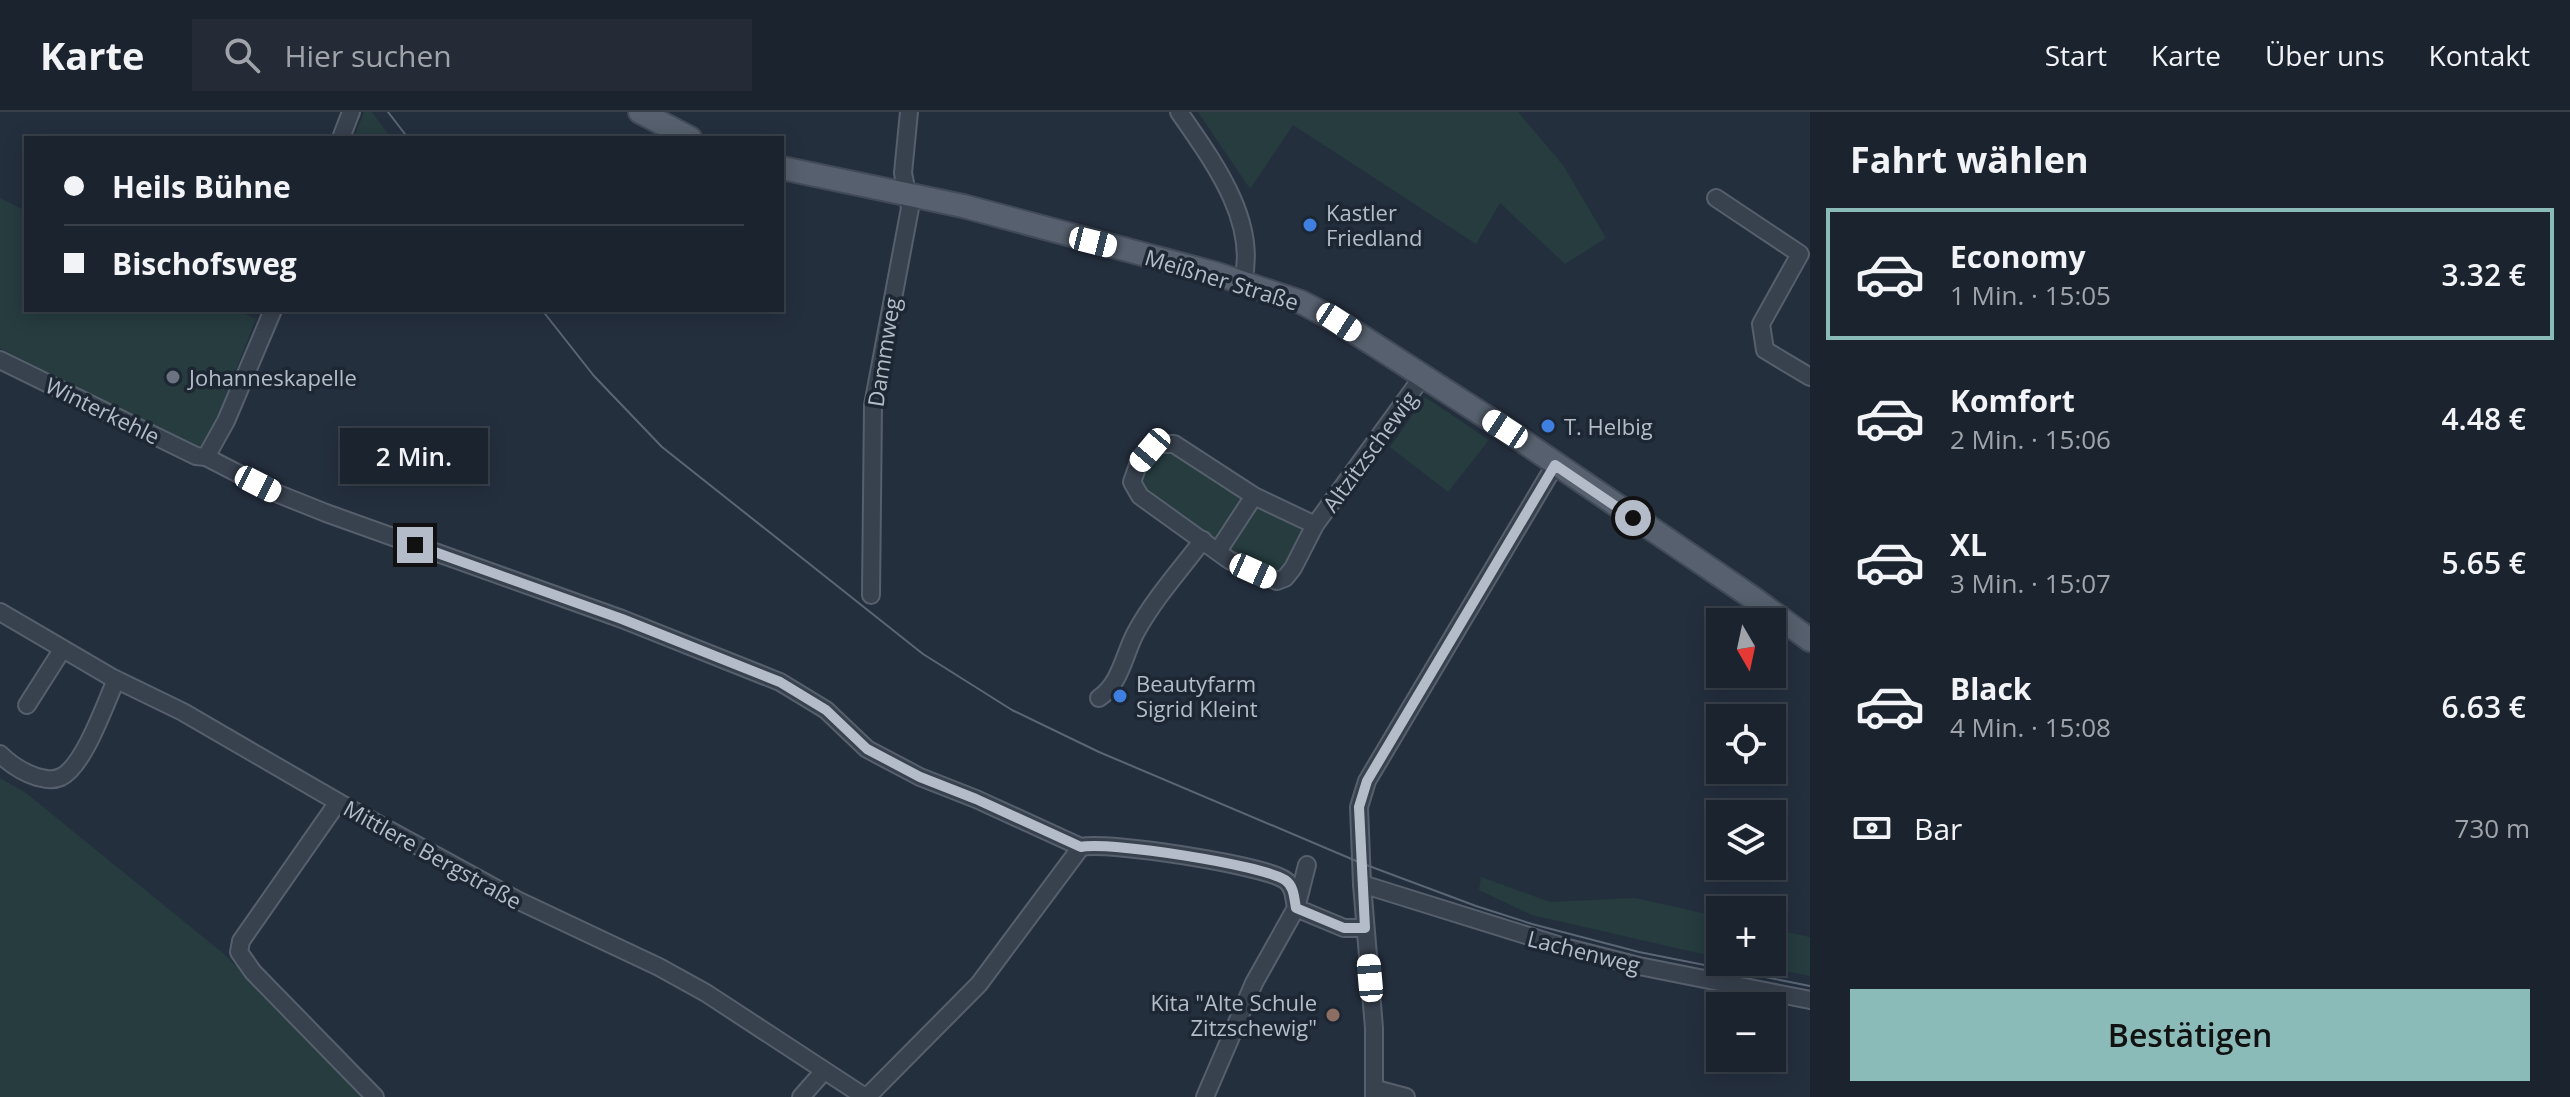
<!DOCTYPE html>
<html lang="de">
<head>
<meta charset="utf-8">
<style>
	:root { --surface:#1b232e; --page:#242b36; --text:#f1f3f6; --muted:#a0a4aa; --line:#39404a; --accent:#8bbbb9 }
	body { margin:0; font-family:"Open Sans",sans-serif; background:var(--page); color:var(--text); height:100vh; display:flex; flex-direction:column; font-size:30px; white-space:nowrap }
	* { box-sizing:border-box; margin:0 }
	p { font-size:26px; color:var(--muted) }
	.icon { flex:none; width:44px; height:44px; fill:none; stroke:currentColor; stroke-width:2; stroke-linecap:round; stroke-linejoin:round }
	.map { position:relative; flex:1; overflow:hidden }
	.side { display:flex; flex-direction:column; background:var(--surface); width:760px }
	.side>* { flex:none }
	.guide { position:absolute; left:24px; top:24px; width:760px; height:176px; border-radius:0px; box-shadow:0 4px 20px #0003,0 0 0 2px var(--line); display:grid; align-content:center; height:176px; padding:0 40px; background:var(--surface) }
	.needle { width:52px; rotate:171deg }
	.tools { position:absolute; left:1706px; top:496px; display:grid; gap:16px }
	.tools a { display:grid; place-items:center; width:80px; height:80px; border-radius:0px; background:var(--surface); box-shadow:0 4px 20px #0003,0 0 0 2px var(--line); font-size:40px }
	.end { position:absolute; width:36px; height:36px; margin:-18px; border:10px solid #b4bcc9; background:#111; box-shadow:0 0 0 4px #111 }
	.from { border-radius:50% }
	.bubble { position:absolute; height:56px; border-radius:0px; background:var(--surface); box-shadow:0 4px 20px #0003,0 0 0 2px var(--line); font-size:26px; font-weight:600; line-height:56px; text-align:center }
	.car { position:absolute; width:24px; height:48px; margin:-24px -12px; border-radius:10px; box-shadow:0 0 6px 2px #0007; background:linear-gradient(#fff 24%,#345 0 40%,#fff 0 76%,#345 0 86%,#fff 0) }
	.guide b { display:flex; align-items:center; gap:28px; height:76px; font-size:30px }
	.guide b+b { border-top:2px solid var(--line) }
	.guide i { width:20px; height:20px; background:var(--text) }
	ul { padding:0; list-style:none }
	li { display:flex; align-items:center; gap:24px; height:132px; margin:0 16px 12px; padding:0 24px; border:4px solid transparent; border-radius:0px }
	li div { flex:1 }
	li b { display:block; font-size:30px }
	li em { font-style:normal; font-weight:600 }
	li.on { border-color:var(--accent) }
	li>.icon { width:72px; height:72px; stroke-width:1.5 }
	h2 { padding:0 40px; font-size:36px; line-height:96px }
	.pay { display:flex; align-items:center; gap:20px; height:88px; padding:0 40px; font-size:30px }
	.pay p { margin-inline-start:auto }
	.action { display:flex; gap:16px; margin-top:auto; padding:16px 40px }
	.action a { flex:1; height:92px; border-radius:0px; background:var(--accent); color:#111; font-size:32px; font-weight:600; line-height:92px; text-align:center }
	header { display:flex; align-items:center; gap:48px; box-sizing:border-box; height:112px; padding:0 40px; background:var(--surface); border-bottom:2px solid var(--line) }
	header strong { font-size:38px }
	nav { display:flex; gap:44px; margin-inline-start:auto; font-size:28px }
	.search { width:560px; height:72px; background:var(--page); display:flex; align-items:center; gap:20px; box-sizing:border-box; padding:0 28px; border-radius:0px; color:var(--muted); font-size:30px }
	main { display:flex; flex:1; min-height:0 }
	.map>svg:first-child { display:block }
	.green { fill:#263c3f }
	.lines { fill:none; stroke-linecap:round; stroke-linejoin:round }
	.minor-casing { stroke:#565f6c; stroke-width:20 }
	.major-casing { stroke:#414a57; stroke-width:26 }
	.minor { stroke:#38414e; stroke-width:16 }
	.major { stroke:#56606e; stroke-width:22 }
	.tram { stroke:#5a6575; stroke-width:2 }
	.route { stroke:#b4bcc9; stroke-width:10 }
	.shop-dot { fill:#3f7fe0; stroke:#1d2633; stroke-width:3 }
	.worship-dot { fill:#6b7280; stroke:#1d2633; stroke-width:3 }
	.education-dot { fill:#8d6e63; stroke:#1d2633; stroke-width:3 }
	.labels { text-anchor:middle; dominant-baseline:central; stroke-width:7; stroke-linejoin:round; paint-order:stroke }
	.poi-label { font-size:22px; fill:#b4bcc9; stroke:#1d2633; text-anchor:start }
	.street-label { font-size:22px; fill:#b4bcc9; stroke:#1d2633 }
</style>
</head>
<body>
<header>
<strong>Karte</strong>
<div class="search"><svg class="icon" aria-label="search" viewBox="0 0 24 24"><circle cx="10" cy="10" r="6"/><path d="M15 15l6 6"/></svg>Hier suchen</div>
<nav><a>Start</a><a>Karte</a><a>Über uns</a><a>Kontakt</a></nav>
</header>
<main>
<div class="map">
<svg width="1810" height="985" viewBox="0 0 1810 985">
	<rect width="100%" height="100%" fill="#242f3e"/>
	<g class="green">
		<path d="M364 0H372L391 26H354Z"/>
		<path d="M1198 0H1518L1563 53 1606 126 1565 152 1500 91 1476 132 1293 13 1250 77Z"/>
		<path d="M0 86 26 99V198H236L256 207 206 333 197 337 0 236Z"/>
		<path d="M1425 285 1489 328 1448 380 1390 335Z"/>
		<path d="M1171 337 1242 382 1243 388 1217 428 1140 375 1137 365 1158 338Z"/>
		<path d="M1256 392 1304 415 1279 460 1272 462 1236 446 1230 437Z"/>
		<path d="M0 666 26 681 224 842 330 947 376 985H0Z"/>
		<path d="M1481 765 1550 790 1635 786 1720 805V846L1532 803 1479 778Z"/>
		<path d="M1772 817 1810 825V864L1739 850H1772Z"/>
	</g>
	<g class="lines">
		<g class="minor-casing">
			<g id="minor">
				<path d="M1179 0C1212 48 1258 108 1243 169"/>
				<path d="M341 26 351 0"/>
				<path d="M1716 86 1800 142 1761 212 1765 238 1810 265"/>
				<path d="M0 248 196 344 206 345 276 381 326 401 622 507 780 570 826 598 867 637 920 665 976 687 1081 735C1108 729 1263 753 1285 768 1294 774 1294 785 1296 796"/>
				<path d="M206 345 226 309 273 198"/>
				<path d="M1315 413 1254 384 1174 332H1157L1150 338 1138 353 1132 370 1140 384 1229 448 1277 469 1285 466 1293 456 1315 413 1423 264"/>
				<path d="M1218 439 1254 384"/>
				<path d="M871 483 873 293 910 96 903 61 909 0"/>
				<path d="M0 500 111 565 183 600 338 690 517 788 659 855 706 881 865 985"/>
				<path d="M1099 586C1121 571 1124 542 1136 520 1154 487 1180 458 1203 428"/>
				<path d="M27 593 62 538"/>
				<path d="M0 642C11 653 22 660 37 665 46 667 52 669 61 665 84 654 105 592 116 568"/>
				<path d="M338 690 241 829 239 840 253 860 375 985"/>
				<path d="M1362 772 1564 835 1639 854 1810 888"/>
				<path d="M1296 796 1344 816H1365"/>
				<path d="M1376 977 1406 985"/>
				<path d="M801 985 824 959"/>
				<path d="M867 985 979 872 1081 735"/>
				<path d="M1205 985 1254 871 1296 796 1307 753"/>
				<path d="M1374 985V916L1362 772 1359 695 1367 669 1555 353"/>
			</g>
		</g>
		<g class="major-casing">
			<g id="major">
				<path d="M640 0 690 26"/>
				<path d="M782 56 963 94 1217 162 1301 190 1339 210 1505 317 1753 486 1810 528"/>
			</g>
		</g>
		<use href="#minor" class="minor"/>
		<use href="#major" class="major"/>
		<g class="tram">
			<path d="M388 0 408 26"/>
			<path d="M542 198 594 264 662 335 923 542 1012 598 1099 640 1361 751 1476 794 1532 812 1639 840 1810 874"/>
		</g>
	</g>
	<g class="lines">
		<path class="route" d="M415 433 622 507 780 570 826 598 867 637 920 665 976 687 1081 735C1108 729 1263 753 1285 768 1294 774 1294 785 1296 796L1344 816H1365L1359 695 1367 669 1555 353 1633 406"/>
	</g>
	<g class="shop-dot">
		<circle cx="1310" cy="113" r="8"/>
		<circle cx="1548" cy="314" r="8"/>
		<circle cx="1120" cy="584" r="8"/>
	</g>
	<circle class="worship-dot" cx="173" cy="265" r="8"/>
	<circle class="education-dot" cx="1333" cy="903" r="8"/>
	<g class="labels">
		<g class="poi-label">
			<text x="1326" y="100">Kastler<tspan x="1326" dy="25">Friedland</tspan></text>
			<text x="189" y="265">Johanneskapelle</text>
			<text x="1564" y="314">T. Helbig</text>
			<text x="1136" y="571">Beautyfarm<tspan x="1136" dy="25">Sigrid Kleint</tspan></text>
			<text x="1317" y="890" text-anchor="end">Kita "Alte Schule<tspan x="1317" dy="25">Zitzschewig"</tspan></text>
		</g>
		<g class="street-label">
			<text transform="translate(1222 167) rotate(17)">Meißner Straße</text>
			<text transform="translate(883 240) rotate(-81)">Dammweg</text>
			<text transform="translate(103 298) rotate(26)">Winterkehle</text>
			<text transform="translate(1369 339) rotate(-54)">Altzitzschewig</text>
			<text transform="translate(433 742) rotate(29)">Mittlere Bergstraße</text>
			<text transform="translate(1584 839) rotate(14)">Lachenweg</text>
		</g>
	</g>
</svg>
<div class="tools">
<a><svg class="needle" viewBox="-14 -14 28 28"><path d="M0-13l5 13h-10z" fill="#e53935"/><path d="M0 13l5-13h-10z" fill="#a0a4aa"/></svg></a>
<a><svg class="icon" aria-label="locate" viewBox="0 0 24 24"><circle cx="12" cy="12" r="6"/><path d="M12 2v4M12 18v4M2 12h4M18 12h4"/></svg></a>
<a><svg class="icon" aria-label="layers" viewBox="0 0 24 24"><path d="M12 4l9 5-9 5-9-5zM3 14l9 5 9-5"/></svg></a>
<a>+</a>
<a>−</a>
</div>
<i class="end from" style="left:1633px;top:406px"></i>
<i class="end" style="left:415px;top:433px"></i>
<div class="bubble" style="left:340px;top:316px;width:148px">2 Min.</div>
<i class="car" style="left:1093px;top:130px;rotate:104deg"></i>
<i class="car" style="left:1339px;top:210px;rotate:123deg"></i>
<i class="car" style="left:1505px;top:317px;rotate:303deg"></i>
<i class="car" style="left:1150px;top:338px;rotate:220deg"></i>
<i class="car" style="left:258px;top:372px;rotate:117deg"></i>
<i class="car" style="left:1253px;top:459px;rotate:114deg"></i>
<i class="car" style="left:1370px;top:866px;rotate:355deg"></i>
<div class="guide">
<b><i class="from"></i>Heils Bühne</b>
<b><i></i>Bischofsweg</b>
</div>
</div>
<section class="side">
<h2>Fahrt wählen</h2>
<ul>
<li class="on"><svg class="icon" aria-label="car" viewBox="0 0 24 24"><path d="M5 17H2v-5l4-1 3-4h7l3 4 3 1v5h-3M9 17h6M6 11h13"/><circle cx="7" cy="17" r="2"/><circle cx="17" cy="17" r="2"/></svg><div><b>Economy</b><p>1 Min. · 15:05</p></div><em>3.32 €</em></li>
<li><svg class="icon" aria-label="car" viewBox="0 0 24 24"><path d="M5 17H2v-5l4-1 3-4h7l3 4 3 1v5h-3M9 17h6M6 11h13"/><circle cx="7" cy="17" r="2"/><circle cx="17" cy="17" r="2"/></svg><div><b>Komfort</b><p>2 Min. · 15:06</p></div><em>4.48 €</em></li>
<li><svg class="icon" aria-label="car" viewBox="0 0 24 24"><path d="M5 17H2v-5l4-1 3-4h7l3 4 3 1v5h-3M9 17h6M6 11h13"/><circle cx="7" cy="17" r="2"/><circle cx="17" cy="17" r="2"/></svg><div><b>XL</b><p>3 Min. · 15:07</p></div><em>5.65 €</em></li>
<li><svg class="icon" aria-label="car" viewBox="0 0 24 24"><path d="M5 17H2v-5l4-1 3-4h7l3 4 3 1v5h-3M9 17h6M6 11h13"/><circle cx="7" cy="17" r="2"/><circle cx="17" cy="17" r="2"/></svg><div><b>Black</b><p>4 Min. · 15:08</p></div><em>6.63 €</em></li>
</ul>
<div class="pay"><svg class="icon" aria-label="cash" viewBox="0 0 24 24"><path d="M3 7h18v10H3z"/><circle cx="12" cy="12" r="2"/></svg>Bar<p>730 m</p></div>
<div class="action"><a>Bestätigen</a></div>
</section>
</main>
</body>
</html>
